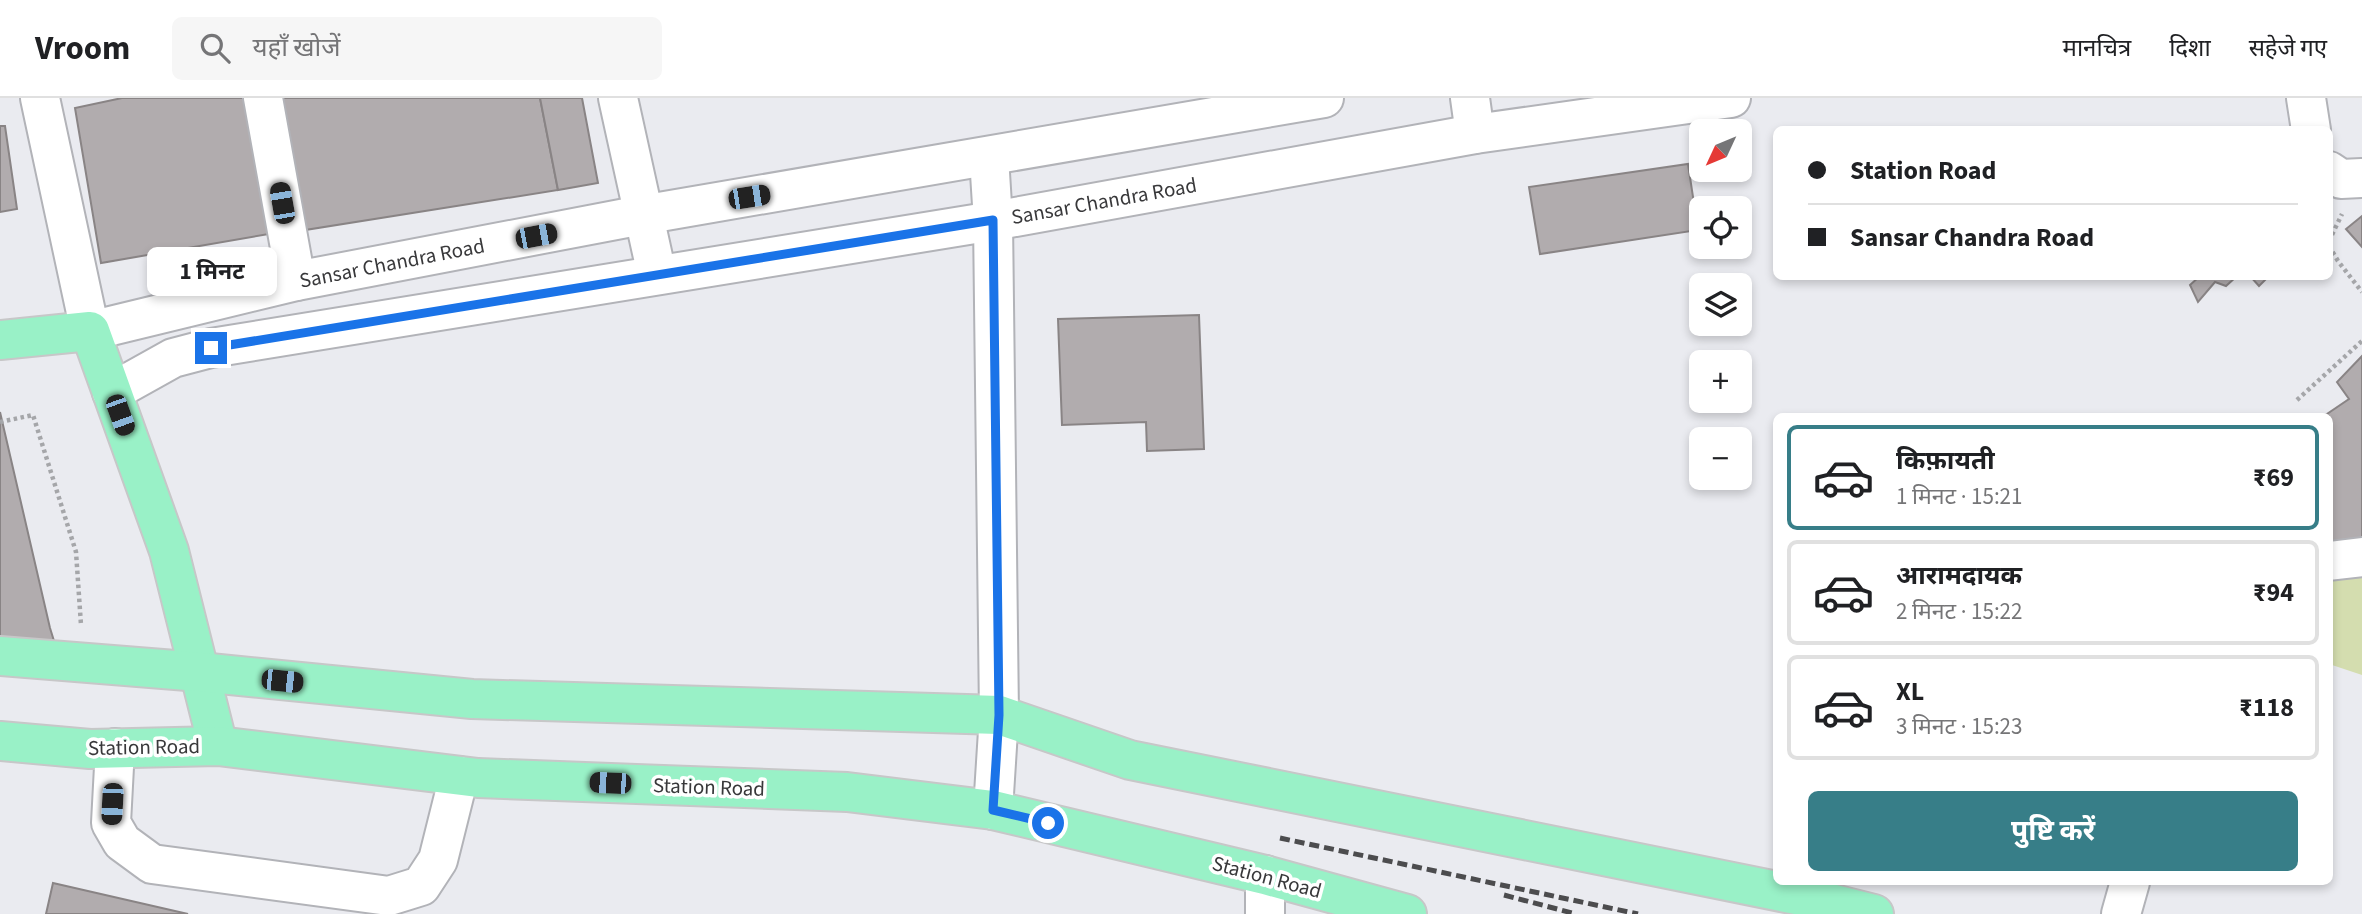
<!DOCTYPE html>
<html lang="hi">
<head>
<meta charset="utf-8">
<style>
	:root { --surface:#fff; --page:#f6f6f6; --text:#202124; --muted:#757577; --line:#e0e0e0; --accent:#377e88 }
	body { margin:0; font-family:"Source Sans 3","Noto Sans Devanagari",sans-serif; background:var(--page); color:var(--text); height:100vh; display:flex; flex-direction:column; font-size:26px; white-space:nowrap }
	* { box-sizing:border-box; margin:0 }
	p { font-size:23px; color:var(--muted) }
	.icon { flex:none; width:38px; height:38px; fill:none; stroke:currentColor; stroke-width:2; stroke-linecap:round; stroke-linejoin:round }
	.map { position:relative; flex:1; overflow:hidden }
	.panel { position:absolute; left:1773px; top:315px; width:560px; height:472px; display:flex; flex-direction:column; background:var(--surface); border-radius:10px; box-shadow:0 4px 10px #0003 }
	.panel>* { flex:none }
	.guide { position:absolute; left:1773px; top:28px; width:560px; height:154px; border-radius:10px; box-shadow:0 4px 10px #0003; display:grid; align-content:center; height:154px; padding:0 35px; background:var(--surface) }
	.needle { width:46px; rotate:226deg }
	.fabs { position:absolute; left:1689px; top:21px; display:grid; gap:14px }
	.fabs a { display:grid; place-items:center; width:63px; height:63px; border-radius:10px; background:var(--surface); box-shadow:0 4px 10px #0003; font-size:35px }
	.end { position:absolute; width:32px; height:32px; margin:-16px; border:9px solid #1a73e8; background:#fff; box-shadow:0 0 0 4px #fff }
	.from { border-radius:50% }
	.bubble { position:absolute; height:49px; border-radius:10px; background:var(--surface); box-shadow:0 4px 10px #0003; font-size:23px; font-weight:700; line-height:49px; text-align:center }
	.car { position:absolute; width:21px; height:42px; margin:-21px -10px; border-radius:9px; box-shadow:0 0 5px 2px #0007; background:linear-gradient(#222 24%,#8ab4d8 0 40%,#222 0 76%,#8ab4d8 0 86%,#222 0) }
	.guide b { display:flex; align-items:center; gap:24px; height:66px; font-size:26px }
	.guide b+b { border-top:2px solid var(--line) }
	.guide i { width:18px; height:18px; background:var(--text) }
	ul { padding:12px 0 0; list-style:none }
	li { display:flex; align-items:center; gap:21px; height:105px; margin:0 14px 10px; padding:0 21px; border:4px solid var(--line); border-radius:10px }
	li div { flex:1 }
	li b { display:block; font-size:26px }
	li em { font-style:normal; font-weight:700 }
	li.current { border-color:var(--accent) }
	li>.icon { width:63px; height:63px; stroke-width:1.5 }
	.action { display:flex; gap:14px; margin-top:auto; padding:14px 35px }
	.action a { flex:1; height:80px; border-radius:10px; background:var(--accent); color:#fff; font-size:28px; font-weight:700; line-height:80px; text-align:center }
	header { display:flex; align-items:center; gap:42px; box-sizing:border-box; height:98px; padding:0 35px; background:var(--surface); border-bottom:2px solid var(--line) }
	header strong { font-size:33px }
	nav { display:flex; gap:38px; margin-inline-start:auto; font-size:24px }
	.search { width:490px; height:63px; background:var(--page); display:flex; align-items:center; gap:18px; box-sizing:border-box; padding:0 24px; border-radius:10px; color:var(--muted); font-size:26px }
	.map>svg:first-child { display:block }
	.green { fill:#d4ddaf }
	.building { fill:#b1acae; stroke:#898485; stroke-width:2 }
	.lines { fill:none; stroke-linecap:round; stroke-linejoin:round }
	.minor-casing { stroke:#b2b3b8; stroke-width:42 }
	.major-casing { stroke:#c7c7c8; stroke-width:42 }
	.path { stroke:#a5a6a9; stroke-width:4.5; stroke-dasharray:3.5 3.5; stroke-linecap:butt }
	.minor { stroke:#fff; stroke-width:38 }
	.major { stroke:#99f1c7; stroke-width:38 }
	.rail { stroke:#4c4c4e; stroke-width:5; stroke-dasharray:10 5; stroke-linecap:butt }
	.route { stroke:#1a73e8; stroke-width:9 }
	.labels { text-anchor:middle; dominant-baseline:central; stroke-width:7; stroke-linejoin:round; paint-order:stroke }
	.street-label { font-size:21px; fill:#38383a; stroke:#fff }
</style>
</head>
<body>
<header>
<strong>Vroom</strong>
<div class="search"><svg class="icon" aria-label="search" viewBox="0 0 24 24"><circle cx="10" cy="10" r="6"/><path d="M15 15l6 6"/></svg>यहाँ खोजें</div>
<nav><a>मानचित्र</a><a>दिशा</a><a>सहेजे गए</a></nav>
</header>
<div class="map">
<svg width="2362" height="816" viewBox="0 0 2362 816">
	<rect width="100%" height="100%" fill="#eaebf0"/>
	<path class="green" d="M2329 451H2362V577L2329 566Z"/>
	<g class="building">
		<path d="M122 0H247L269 136 101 165 75 10Z"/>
		<path d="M282 0H540L558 92 305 132Z"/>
		<path d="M540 0H582L598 85 558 92Z"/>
		<path d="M0 28H5L17 111 0 114Z"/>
		<path d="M1688 66 1698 132 1540 156 1529 89Z"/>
		<path d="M2362 118V149L2346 131Z"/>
		<path d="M2200 178H2237L2226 188 2215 184 2198 204 2190 187Z"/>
		<path d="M2250 178H2269L2259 188Z"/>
		<path d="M1199 217 1204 351 1147 353 1146 324 1062 327 1058 221Z"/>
		<path d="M2362 258V448L2333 449 2329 443V318H2324L2349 301 2337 284Z"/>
		<path d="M0 314 50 530 54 543 0 541Z"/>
		<path d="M53 785 188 816H46Z"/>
	</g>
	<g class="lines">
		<g class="minor-casing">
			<g id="minor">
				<path d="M40 0 90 233 296 183 642 117 1324 0"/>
				<path d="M263 0 296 183"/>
				<path d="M618 0 657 177"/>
				<path d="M1470 0 1475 36"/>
				<path d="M2306 0 2311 32"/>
				<path d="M989 59 993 123 999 617 993 712"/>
				<path d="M2329 73 2341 81 2362 80"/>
				<path d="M112 294 173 260 211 250 993 123 1475 36 1731 0"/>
				<path d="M2329 463 2362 459"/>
				<path d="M115 650 111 725 122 744 152 766 389 798 421 788 438 762 459 678"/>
				<path d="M1265 777V816"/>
				<path d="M2121 816 2130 784"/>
			</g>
		</g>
		<g class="major-casing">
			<g id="major">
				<path d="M0 242 90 233 169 453 218 648"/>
				<path d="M0 558 200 574 472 601 999 617 1130 662 1806 799 1874 816"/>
				<path d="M0 643 90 651 218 648 478 680 847 694 993 712 1265 777 1407 816"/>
			</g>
		</g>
		<g class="path">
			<path d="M2329 143 2342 116"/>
			<path d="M2329 148 2338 163 2362 194"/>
			<path d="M2297 302 2362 243"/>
			<path d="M0 324 33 317 76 454 81 527"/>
		</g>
		<use href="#minor" class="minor"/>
		<use href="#major" class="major"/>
		<g class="rail">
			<path d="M1280 740 1638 816"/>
			<path d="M1504 797 1576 816"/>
		</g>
	</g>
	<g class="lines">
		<path class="route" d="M211 250 993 122 999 617 993 712 1048 725"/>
	</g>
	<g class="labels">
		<g class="street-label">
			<text transform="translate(1104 103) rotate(-10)">Sansar Chandra Road</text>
			<text transform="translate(392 165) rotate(-11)">Sansar Chandra Road</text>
			<text transform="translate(144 649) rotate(-1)">Station Road</text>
			<text transform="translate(709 689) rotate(2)">Station Road</text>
			<text transform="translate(1267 779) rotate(15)">Station Road</text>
		</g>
	</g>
</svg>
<div class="fabs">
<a><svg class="needle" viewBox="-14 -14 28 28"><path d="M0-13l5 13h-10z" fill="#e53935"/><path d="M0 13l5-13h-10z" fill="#757577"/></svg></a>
<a><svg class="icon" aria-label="locate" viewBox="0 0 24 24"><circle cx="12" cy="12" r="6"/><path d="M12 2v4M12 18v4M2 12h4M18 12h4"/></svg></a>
<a><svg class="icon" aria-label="layers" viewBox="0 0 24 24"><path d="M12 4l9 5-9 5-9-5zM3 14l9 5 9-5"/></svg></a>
<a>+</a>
<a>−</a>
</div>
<i class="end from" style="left:1048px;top:725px"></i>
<i class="end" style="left:211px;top:250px"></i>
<div class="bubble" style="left:147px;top:149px;width:130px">1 मिनट</div>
<i class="car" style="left:749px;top:99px;rotate:81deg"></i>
<i class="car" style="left:282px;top:105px;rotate:350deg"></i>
<i class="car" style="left:536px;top:138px;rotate:79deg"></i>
<i class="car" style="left:120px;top:317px;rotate:160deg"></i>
<i class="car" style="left:282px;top:583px;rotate:96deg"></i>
<i class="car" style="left:610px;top:685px;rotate:272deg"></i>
<i class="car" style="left:112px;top:706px;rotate:183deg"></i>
<div class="guide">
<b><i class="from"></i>Station Road</b>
<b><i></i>Sansar Chandra Road</b>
</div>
<section class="panel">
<ul>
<li class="current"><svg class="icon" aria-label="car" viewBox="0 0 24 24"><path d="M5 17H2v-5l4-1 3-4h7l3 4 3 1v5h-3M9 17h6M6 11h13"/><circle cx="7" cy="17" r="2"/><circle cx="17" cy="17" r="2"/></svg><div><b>किफ़ायती</b><p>1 मिनट · 15:21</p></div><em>₹69</em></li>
<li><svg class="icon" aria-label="car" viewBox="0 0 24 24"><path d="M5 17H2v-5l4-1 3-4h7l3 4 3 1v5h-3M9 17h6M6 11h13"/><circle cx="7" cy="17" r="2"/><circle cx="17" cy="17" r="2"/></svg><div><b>आरामदायक</b><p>2 मिनट · 15:22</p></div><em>₹94</em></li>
<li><svg class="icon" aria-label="car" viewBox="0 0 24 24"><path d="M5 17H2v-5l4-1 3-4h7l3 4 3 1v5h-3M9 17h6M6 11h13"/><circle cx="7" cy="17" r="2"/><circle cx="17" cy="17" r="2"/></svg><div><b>XL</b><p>3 मिनट · 15:23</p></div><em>₹118</em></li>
</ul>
<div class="action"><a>पुष्टि करें</a></div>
</section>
</div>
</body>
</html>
